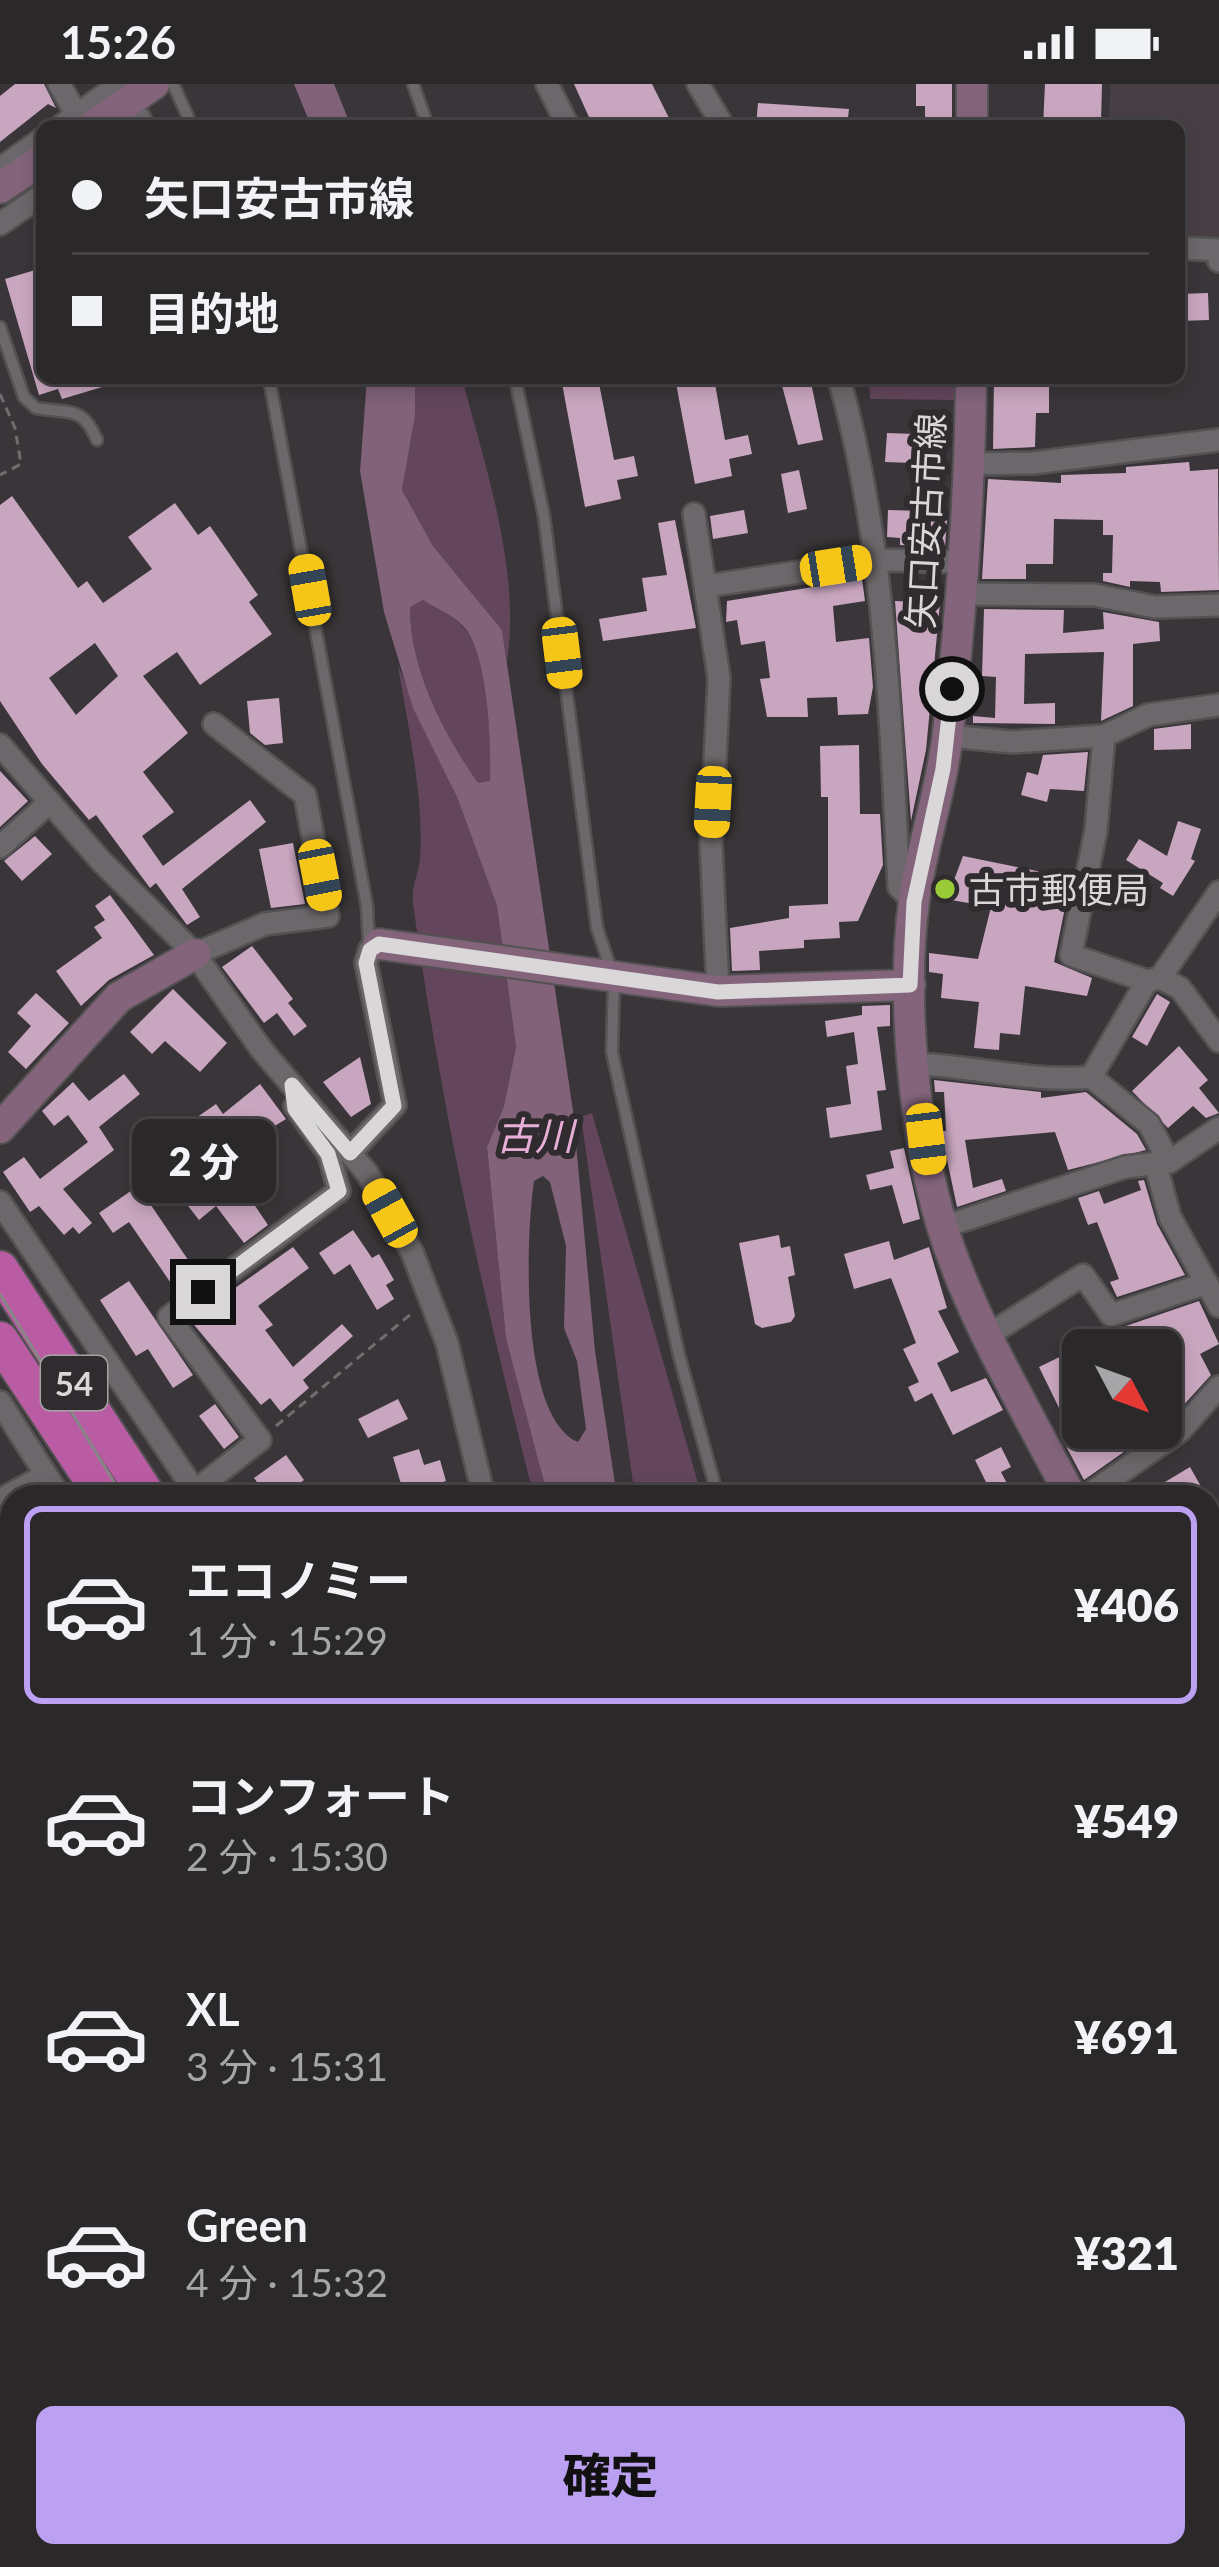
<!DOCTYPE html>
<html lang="ja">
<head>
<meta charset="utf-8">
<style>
	:root { --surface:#2b282a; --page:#373436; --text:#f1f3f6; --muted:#a6a6a8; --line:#474447; --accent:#bca0f2 }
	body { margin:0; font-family:Lato,"Noto Sans JP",sans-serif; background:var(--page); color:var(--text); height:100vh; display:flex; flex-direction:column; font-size:45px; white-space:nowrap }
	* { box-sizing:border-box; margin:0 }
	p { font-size:39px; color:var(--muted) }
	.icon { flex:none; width:66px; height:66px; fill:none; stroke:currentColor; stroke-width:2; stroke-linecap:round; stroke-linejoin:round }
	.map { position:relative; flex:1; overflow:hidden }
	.details { position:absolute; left:0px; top:1401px; width:1221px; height:1083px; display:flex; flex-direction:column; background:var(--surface); border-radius:36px 36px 0 0; box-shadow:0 6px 18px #0003,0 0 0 3px var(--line) }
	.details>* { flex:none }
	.top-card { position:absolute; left:36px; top:36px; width:1149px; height:264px; border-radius:18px; box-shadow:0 6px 18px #0003,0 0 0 3px var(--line); display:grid; align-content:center; height:264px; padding:0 36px; background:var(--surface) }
	.needle { width:78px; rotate:131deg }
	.tools { position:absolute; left:1062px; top:1245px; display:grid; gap:24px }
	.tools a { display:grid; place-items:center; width:120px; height:120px; border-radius:18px; background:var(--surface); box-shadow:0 6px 18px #0003,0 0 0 3px var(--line); font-size:60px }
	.end { position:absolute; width:54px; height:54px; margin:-27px; border:15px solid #d9d7d8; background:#111; box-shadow:0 0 0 6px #111 }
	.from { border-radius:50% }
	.bubble { position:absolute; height:84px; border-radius:18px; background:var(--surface); box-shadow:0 6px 18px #0003,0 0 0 3px var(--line); font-size:39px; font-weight:800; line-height:84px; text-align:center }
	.car { position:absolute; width:36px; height:72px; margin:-36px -18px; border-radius:15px; box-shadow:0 0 9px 3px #0007; background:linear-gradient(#f5c518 24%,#345 0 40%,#f5c518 0 76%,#345 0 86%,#f5c518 0) }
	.top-card b { display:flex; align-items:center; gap:42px; height:114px; font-size:45px }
	.top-card b+b { border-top:3px solid var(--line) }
	.top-card i { width:30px; height:30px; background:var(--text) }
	ul { padding:21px 0 0; list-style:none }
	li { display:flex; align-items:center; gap:36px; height:198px; margin:0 24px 18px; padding:0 12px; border:6px solid transparent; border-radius:18px }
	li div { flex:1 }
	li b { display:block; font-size:45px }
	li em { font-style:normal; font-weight:800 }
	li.active { border-color:var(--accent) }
	li>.icon { width:108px; height:108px; stroke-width:1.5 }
	.action { display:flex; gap:24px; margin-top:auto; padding:24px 36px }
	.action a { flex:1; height:138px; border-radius:18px; background:var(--accent); color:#111; font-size:48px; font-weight:800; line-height:138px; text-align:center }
	.status { display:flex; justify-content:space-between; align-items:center; height:84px; padding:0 60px; background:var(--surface); direction:ltr }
	.status svg { height:33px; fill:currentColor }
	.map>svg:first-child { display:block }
	.built { fill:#483f45 }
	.green { fill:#63465b }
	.water { fill:#816278; fill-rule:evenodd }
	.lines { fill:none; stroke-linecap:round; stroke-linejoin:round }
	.stream { stroke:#816278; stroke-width:6 }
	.building { fill:#c9a6bf; fill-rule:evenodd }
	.lane-casing { stroke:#545153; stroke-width:15 }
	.street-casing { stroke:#545153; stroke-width:26 }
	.secondary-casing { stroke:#545153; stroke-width:34 }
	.primary-casing { stroke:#545153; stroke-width:38 }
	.highway-casing { stroke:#545153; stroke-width:40 }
	.path { stroke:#706c6f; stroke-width:3; stroke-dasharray:9 6; stroke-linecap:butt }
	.lane { stroke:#6b676a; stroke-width:10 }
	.street { stroke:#6b676a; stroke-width:21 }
	.secondary { stroke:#83647b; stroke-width:30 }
	.primary { stroke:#9a608d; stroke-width:33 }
	.highway { stroke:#ba5ca4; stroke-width:36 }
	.tram { stroke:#898688; stroke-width:3 }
	.route { stroke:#d9d7d8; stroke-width:15 }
	.poi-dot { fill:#98cb37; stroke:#2f2b2e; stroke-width:4.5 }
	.labels { text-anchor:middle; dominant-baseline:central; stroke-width:12; stroke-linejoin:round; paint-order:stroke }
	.shield { fill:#2f2b2e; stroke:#a6a3a5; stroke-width:3 }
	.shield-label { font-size:33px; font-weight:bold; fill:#d9d7d8 }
	.street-label { font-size:36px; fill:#d9d7d8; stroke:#2f2b2e }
	.poi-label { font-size:36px; fill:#d9d7d8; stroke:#2f2b2e; text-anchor:start }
	.water-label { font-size:39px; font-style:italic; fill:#e7afd7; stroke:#2f2b2e }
</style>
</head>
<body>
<div class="status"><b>15:26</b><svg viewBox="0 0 49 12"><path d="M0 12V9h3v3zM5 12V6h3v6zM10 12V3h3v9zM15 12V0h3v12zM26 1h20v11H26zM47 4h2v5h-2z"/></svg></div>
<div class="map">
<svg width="1219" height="2483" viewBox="0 0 1219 2483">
	<rect width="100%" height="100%" fill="#393538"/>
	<path class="built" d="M1111 0H1219V163L1179 161V42H1108Z"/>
	<g class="green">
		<path d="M415 294H462C485 382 521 486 507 578L502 546 433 462 402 406 415 332Z"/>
		<path d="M869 294H958L957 316 870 315Z"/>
		<path d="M423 516C435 524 455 532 464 544 494 582 488 652 491 697L478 700C443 649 410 585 410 522Z"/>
		<path d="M398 582 457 713 497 822 516 963 504 1022 487 1063 506 1255 548 1413H534C484 1218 440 1019 413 819 411 802 419 790 420 774 424 711 408 644 398 582Z"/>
		<path d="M592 1029 702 1413H635L581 1033Z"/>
	</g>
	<g class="water">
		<path d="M294 0H334L351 42H311Z"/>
		<path d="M367 294H415V332L402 406 433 462 502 546 573 1027 595 1267 617 1413H548L506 1255 487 1063 504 1022 516 963 497 822 457 713 413 624 384 528 360 387ZM423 516C435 524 453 531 463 542 489 570 491 660 490 697L478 699C443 649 410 585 410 523ZM543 1092 550 1098 566 1162 564 1244 577 1277 586 1345 578 1358C519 1333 526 1153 534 1097Z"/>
	</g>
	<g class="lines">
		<path class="stream" d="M0 2270 12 2290"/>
	</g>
	<g class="building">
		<path d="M15 0H44L56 24 48 20 0 58V12Z"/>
		<path d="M574 0H652L673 42H593Z"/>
		<path d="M916 0H952V42H925V22H916Z"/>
		<path d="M1045 0H1102L1101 38 1043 42Z"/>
		<path d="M758 19 849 25 847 42H756Z"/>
		<path d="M42 184V294L119 298 62 315 58 305 39 311 5 195Z"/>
		<path d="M1208 209 1209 236 1180 237 1179 210Z"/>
		<path d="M561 294H598L614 376 634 372 638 392 617 396 621 415 585 423Z"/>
		<path d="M675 294H714L725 356 748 351 752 370 729 375 732 392 695 400Z"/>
		<path d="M793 294H810L823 356 798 361 781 298Z"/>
		<path d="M994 294H1049V329H1036L1035 363 993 365Z"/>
		<path d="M887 349 915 350 914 379 885 378Z"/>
		<path d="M1189 378 1190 387 1218 385 1219 506 1161 508 1160 498 1130 497V503L1103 497V489H1112L1113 451H1103V436L1054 435 1053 480H1026V495H982L988 395 1061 399V391L1126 389V383Z"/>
		<path d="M799 386 807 425 788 429 781 390Z"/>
		<path d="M12 412 78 504 87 497 103 519 152 485 128 453 175 419 198 451 210 442 258 511 249 518 272 550 200 601 177 568 143 592 188 649 143 688 174 728 142 752 163 782 250 716 266 738 182 805 200 833 187 841 156 799 150 804 96 731 89 736 42 680 0 617V421ZM95 559 118 592 76 631 49 594Z"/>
		<path d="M744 426 748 449 713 455 710 432Z"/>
		<path d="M888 426 924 427V434L947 435 945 463 900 461V454L887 453Z"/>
		<path d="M675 436 696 544 603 557 599 535 647 527 642 494 667 491 658 439Z"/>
		<path d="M862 495 865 517 833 522 836 558 869 554 873 603 868 630 838 631 837 613 807 614 808 633H767L760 595 770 594 765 557 741 561 737 536 726 538 727 517Z"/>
		<path d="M895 517 940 519 926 666 911 737Z"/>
		<path d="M984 525 1064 526 1063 549 1104 545 1103 528 1159 538 1160 557 1133 560V622L1101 637 1104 568 1025 570 1024 620 1055 619V640L973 639V632L995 634 996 593 982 592Z"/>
		<path d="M279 614 283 659 265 661 250 649 247 617Z"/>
		<path d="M1191 640V665L1154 666V645Z"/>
		<path d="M859 661 860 730H880L883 781 858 837 839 838 840 854 804 856V864L759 867 760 886 732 887 730 844 789 834V822L828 820V713H821L820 662Z"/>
		<path d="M1088 668 1084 707 1050 705 1047 718 1021 711 1027 688 1038 691 1043 671Z"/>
		<path d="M0 687 28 717 0 743Z"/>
		<path d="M1178 737 1201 745 1191 775 1195 777 1173 812 1160 804 1163 799 1126 776 1139 755 1167 772Z"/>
		<path d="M35 752 52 770 22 797 4 777Z"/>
		<path d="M293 759 305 820 271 824 259 765Z"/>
		<path d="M963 772 1071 794 1054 878 1092 894 1087 912 1025 902 1020 951 1000 949 999 966 974 964 979 918 941 914 943 890 929 888V869L978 875 991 823 934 813 938 794 954 796Z"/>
		<path d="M110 811 154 871 109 896 81 922 56 887 102 854 94 843 105 836 95 822Z"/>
		<path d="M252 862 293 915 288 919 307 942 294 952 277 929 264 939 222 883Z"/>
		<path d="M173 905 227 959 200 988 165 957 152 970 130 948Z"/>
		<path d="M36 909 69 939 26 985 8 968 31 942 17 929Z"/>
		<path d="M1157 910 1170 918 1147 962 1132 953Z"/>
		<path d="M890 921V942L877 943 886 1006 877 1007 882 1046 830 1054 826 1024 851 1020 846 982 858 980 854 948 827 953 825 937 862 931V922Z"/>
		<path d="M1179 962 1208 996 1199 1004 1219 1029 1206 1034 1193 1022 1168 1044 1132 1007Z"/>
		<path d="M360 973 371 1020 351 1033 323 998Z"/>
		<path d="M124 990 140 1010 99 1043 114 1066 63 1105 92 1139 79 1150 73 1143 64 1151 39 1122 30 1128 3 1088 24 1073 40 1095 88 1058 68 1031 54 1042 42 1027 73 998 89 1017Z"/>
		<path d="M934 996 1041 1008V1014L1086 1008 1137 1050 1146 1066 1068 1086 1055 1048 965 1056 973 1104 1002 1095 1006 1107 957 1123 941 1047H946L944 1008H935Z"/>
		<path d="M260 1000 286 1035 223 1074 268 1141 244 1159 216 1122 199 1136 154 1078 199 1046 193 1036 216 1020 223 1030Z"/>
		<path d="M904 1064 920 1135 903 1140 892 1101 870 1106 866 1091 894 1084 890 1067Z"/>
		<path d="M1144 1096 1157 1140 1185 1191 1117 1213 1110 1198 1119 1195 1097 1138 1088 1141 1078 1114 1099 1107 1104 1120 1141 1106 1138 1097Z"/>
		<path d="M138 1102 199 1192 177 1208 129 1138 113 1149 99 1129Z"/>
		<path d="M353 1146 372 1174 379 1170 394 1196 386 1201 394 1215 377 1226 350 1180 334 1191 319 1169Z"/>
		<path d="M779 1151 781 1164 790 1162 795 1191 788 1193 795 1232 791 1238 762 1244 755 1240 739 1159Z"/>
		<path d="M889 1157 894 1176 929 1163 947 1224 938 1227 959 1268 937 1279 951 1308 986 1294 1003 1326 953 1351 932 1309 915 1318 908 1303 919 1298 903 1265 916 1259 891 1194 854 1205 844 1170Z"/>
		<path d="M293 1163 309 1184 258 1222 273 1241 265 1246 293 1283 342 1240 353 1252 303 1296 309 1304 281 1328 270 1314 261 1321 190 1236Z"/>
		<path d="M129 1197 193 1291 173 1304 148 1265 136 1272 100 1216Z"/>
		<path d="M1199 1217 1219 1260 1200 1270 1211 1291 1170 1336 1161 1342V1266H1083V1303L1077 1306 1083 1318 1061 1328 1039 1283 1117 1245Z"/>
		<path d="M398 1315 408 1335 368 1354 358 1335Z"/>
		<path d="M215 1320 239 1353 224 1365 199 1332Z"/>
		<path d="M1078 1339 1094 1366 1127 1344H1158L1084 1396 1059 1349Z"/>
		<path d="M1001 1363 1011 1383 1001 1388 1014 1413H962L987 1400 975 1376Z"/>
		<path d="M419 1365 424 1381 440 1376 446 1397 404 1410 393 1373Z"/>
		<path d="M286 1371 304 1396 281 1413H268L254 1394Z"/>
		<path d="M1190 1383 1207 1413H1140Z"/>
	</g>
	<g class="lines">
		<g class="lane-casing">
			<g id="lane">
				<path d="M173 0 192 42"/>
				<path d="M413 0 428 42"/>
				<path d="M0 243 24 313 36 324C70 330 82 321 97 356"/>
				<path d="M269 294 367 822 369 862"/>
				<path d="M515 294 544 432 597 844 614 895 612 968 679 1271 718 1413"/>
				<path d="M0 1581 12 1571"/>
				<path d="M1209 1846 1219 1848"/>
				<path d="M1209 2008 1219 2009"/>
				<path d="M1209 2411 1219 2423"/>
			</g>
		</g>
		<g class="street-casing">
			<g id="street">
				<path d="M59 0 77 31"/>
				<path d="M547 0 568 42"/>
				<path d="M698 0 723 42"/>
				<path d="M139 33 143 42"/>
				<path d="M61 42 120 0"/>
				<path d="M0 85 42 55"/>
				<path d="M0 140 42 111"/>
				<path d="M1179 164 1219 166V177"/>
				<path d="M839 294C886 461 890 631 899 803L914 818"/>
				<path d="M970 380 1033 379 1219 356"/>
				<path d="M694 430 719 594 711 760 718 907"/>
				<path d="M707 502 879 476 963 478"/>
				<path d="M961 510 1095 511 1155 523 1219 521"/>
				<path d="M948 652 1012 658 1104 652 1148 631 1219 621"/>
				<path d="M1104 652 1096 746 1071 871 1147 897"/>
				<path d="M0 661 101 777 195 870 261 965 367 1089 412 1168 447 1259 484 1413"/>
				<path d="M0 763 50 718"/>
				<path d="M195 870 265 840 328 832 305 711 214 640"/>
				<path d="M1160 894 1180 904 1219 957"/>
				<path d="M916 980C973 982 1035 999 1091 993L1147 897 1160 894 1219 808"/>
				<path d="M1091 993 1149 1040 1169 1078"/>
				<path d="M350 1069 395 1021 366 879 370 865 379 860"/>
				<path d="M1156 1082 1170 1133 1219 1222"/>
				<path d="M0 1118 199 1413"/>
				<path d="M943 1143 1125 1083 1169 1078 1219 1044"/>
				<path d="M990 1250 1083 1191 1111 1231 1207 1199"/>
				<path d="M0 1318 60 1413"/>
				<path d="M195 1407 260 1356 169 1233 339 1107 329 1070 295 1022"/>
				<path d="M1085 1413 1180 1347 1219 1303"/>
				<path d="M0 1416 46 1391"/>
				<path d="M0 1676 12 1695"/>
				<path d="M0 1908 12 1903"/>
				<path d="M0 2459 12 2452"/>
				<path d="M28 2472 33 2483"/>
				<path d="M112 2472 118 2483"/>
				<path d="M331 2472 336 2483"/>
				<path d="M486 2472 494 2483"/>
				<path d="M857 2472 866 2483"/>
			</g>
		</g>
		<g class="secondary-casing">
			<g id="secondary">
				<path d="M93 42 154 0"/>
				<path d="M972 42V0"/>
				<path d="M0 104 42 76"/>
				<path d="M971 294C970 412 961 531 948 648 942 705 922 760 914 817 901 913 914 1050 942 1142 971 1236 1027 1326 1071 1413"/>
				<path d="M379 860 718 907 910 901"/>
				<path d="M0 1044 119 913 195 870"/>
				<path d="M0 1752 12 1749"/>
				<path d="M652 2472 659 2483"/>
			</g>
		</g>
		<g class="primary-casing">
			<g id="primary">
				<path d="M1209 1676H1219"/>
				<path d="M1209 1714H1219"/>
			</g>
		</g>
		<g class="highway-casing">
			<g id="highway">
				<path d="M0 1185 148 1413"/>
				<path d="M0 1256 104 1413"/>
				<path d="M693 2472 700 2483"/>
				<path d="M761 2472 769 2483"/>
			</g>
		</g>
		<g class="path">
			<path d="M0 310 15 344 21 380 0 391"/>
			<path d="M276 1342 411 1230"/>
			<path d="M1209 1552 1219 1547"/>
			<path d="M1209 2463 1219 2474"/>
			<path d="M1023 2472 1033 2483"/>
			<path d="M797 2473 804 2483"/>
		</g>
		<use href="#lane" class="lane"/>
		<use href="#street" class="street"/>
		<use href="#secondary" class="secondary"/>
		<use href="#primary" class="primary"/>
		<use href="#highway" class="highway"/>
		<g class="tram">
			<path d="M0 1210 123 1413"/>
			<path d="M1209 1704 1219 1705"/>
		</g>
	</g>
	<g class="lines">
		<path class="route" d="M203 1208 339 1107 328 1070 295 1025 292 1001 350 1069 394 1022 366 879 370 866 379 860 718 908 910 901 914 818 943 685 952 605"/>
	</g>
	<circle class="poi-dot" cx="945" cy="805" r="12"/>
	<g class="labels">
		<rect class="shield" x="41" y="1272" width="66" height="54" rx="9"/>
		<g class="shield-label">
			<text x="74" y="1299">54</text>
		</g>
		<g class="street-label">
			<text transform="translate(925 437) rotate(-87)">矢口安古市線</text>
		</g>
		<g class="poi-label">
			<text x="969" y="805">古市郵便局</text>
		</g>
		<g class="water-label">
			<text x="535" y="1051">古川</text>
		</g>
	</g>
</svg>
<div class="tools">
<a><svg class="needle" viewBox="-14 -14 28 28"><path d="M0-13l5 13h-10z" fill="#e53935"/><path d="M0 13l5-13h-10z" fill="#a6a6a8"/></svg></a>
</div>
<i class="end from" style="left:952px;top:605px"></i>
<i class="end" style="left:203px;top:1208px"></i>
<div class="bubble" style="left:132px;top:1035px;width:144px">2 分</div>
<i class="car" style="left:836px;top:482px;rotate:81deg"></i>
<i class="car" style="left:310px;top:506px;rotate:350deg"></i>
<i class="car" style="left:562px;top:569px;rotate:173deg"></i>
<i class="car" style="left:713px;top:718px;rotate:183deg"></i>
<i class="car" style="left:320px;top:791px;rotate:169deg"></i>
<i class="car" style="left:926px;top:1055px;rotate:173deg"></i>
<i class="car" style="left:390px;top:1129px;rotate:331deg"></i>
<div class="top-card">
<b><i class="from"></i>矢口安古市線</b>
<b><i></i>目的地</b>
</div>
<section class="details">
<ul>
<li class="active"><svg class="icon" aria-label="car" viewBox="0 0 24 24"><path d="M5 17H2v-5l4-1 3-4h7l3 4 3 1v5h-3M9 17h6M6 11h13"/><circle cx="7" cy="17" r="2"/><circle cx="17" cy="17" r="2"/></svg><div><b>エコノミー</b><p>1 分 · 15:29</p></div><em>¥406</em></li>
<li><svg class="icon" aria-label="car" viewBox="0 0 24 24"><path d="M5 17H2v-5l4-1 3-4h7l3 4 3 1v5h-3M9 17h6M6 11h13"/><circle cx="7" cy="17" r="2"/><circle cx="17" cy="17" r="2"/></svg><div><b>コンフォート</b><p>2 分 · 15:30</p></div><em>¥549</em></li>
<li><svg class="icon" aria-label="car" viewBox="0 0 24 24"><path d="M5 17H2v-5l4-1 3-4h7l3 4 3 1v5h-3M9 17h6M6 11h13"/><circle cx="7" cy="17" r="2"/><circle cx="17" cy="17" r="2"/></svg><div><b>XL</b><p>3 分 · 15:31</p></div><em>¥691</em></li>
<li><svg class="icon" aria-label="car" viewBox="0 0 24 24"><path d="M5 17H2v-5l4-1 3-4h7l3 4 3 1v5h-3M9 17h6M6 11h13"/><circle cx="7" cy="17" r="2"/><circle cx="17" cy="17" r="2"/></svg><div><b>Green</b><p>4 分 · 15:32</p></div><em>¥321</em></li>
</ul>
<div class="action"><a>確定</a></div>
</section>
</div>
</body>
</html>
